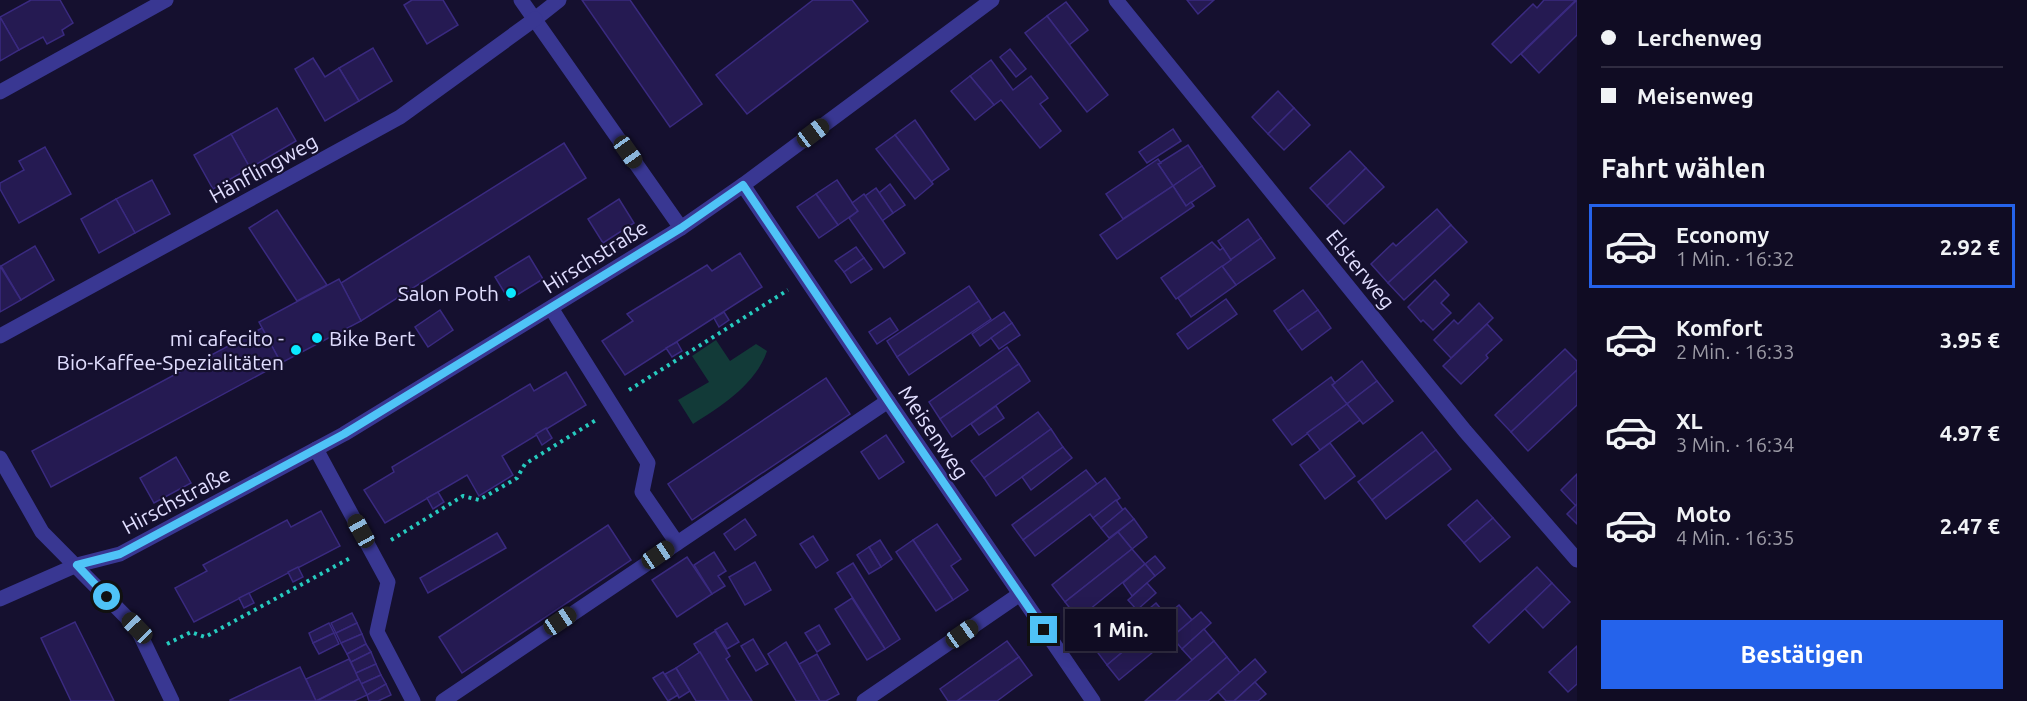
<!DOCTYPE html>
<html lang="de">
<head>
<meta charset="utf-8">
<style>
	:root { --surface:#100c23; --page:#19152b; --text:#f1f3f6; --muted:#9c9ba6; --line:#302c41; --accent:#2563eb }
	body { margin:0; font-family:Ubuntu,sans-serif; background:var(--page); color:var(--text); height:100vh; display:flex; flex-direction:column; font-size:22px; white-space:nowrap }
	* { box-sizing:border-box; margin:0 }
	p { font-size:20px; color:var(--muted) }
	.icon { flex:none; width:33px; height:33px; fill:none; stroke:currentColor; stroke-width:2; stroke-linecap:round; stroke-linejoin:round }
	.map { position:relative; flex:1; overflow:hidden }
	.details { display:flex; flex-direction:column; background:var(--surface); width:450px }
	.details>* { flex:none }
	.top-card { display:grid; align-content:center; height:132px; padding:0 24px; background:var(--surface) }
	.end { position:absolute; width:27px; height:27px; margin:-14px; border:8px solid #4fc3f7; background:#111; box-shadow:0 0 0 3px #111 }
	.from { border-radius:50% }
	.bubble { position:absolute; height:42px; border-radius:0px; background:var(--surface); box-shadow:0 3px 15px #0003,0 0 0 2px var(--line); font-size:20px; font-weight:700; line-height:42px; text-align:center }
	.car { position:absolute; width:18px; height:36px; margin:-18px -9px; border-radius:8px; box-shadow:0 0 4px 2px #0007; background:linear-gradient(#222 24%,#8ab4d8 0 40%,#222 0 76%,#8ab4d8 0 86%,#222 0) }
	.top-card b { display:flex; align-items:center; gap:21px; height:57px; font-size:22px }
	.top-card b+b { border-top:2px solid var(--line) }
	.top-card i { width:15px; height:15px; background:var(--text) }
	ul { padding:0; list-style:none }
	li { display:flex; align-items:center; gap:18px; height:84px; margin:0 12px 9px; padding:0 12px; border:3px solid transparent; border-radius:0px }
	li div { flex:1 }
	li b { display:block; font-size:22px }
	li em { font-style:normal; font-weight:700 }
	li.selected { border-color:var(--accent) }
	li>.icon { width:54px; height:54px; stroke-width:1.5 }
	h2 { padding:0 24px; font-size:27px; line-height:72px }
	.button { display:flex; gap:12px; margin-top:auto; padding:12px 24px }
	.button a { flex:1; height:69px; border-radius:0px; background:var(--accent); color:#fff; font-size:24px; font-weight:700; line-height:69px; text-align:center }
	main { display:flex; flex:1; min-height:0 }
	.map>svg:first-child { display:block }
	.green { fill:#123a38 }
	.building { fill:#251a52; stroke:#3a2a80; stroke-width:1.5 }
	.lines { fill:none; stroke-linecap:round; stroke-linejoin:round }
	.path { stroke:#26cbbf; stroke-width:4; stroke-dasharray:3 4.5; stroke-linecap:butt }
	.lane { stroke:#393792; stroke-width:15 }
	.street { stroke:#393792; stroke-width:15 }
	.route { stroke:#4fc3f7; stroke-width:8 }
	.poi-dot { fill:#0ae9ff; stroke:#15102f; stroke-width:2 }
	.labels { text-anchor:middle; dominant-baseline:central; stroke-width:4.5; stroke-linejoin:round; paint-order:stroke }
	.street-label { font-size:21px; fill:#e1deff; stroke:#15102f }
	.poi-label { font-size:21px; fill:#e1deff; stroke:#15102f; text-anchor:end }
</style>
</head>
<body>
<main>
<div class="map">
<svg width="1577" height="701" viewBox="0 0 1577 701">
	<rect width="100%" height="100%" fill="#15102f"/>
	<path class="green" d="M716 340 730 361 756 344 767 351C756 384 722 406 693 424L678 400 709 382 692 356Z"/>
	<g class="building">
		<path d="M31 0H60L73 23 62 30 64 35 47 44 43 37 19 50 0 17Z"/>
		<path d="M412 0H443L458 25 427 44 404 5Z"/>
		<path d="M582 0H630L702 104 670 127Z"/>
		<path d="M813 0H852L868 21 747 114 716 75Z"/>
		<path d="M1187 0H1214L1198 14Z"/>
		<path d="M1544 0H1576L1511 63 1492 44 1533 4 1537 8Z"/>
		<path d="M1577 0V35L1539 73 1521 54Z"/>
		<path d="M1066 2 1088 30 1069 45 1047 16Z"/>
		<path d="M1047 16 1108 95 1087 112 1025 33Z"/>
		<path d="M0 17 19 50 0 61Z"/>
		<path d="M373 48 392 81 359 101 339 68Z"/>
		<path d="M1010 49 1026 69 1016 77 1000 57Z"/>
		<path d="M313 58 325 77 339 68 359 101 325 121 295 69Z"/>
		<path d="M991 60 1013 90 1031 76 1048 98 1040 104 1061 131 1040 148 1001 100 994 105 970 76Z"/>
		<path d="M970 76 994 105 975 120 951 91Z"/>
		<path d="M1278 91 1294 108 1268 134 1252 117Z"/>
		<path d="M277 108 296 141 250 168 231 134Z"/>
		<path d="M1294 108 1310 125 1284 150 1268 134Z"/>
		<path d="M915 120 949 169 931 182 895 135Z"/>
		<path d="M1173 129 1181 141 1147 163 1139 152Z"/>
		<path d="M231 134 250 168 213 189 194 155Z"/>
		<path d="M895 135 933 184 915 199 876 149Z"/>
		<path d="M564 143 586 178 361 321 341 283Z"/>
		<path d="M1188 145 1202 166 1173 186 1158 164Z"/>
		<path d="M45 147 71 194 19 223 0 189V183L24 170 19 161Z"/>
		<path d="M1350 151 1366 168 1327 206 1310 188Z"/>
		<path d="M1158 159 1161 163 1158 164 1173 186 1123 219 1106 194Z"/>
		<path d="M1202 166 1215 186 1186 206 1173 186Z"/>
		<path d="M1366 168 1384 187 1344 224 1327 206Z"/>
		<path d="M152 180 170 214 135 233 116 199Z"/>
		<path d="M837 180 858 211 838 225 816 194Z"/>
		<path d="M890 184 905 205 893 213 879 193Z"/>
		<path d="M1173 186 1186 206 1191 202 1194 206 1117 259 1100 235Z"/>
		<path d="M876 188 893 213 882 221 865 196Z"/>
		<path d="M816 194 838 225 819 238 797 207Z"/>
		<path d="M864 194 905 253 884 268 849 218 858 211 852 203Z"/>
		<path d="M116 199 135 233 99 253 81 219Z"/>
		<path d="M619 199 634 223 603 243 588 219Z"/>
		<path d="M1437 209 1451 225 1388 283 1371 264 1393 243 1396 246Z"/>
		<path d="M277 210 327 285 297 301 249 228Z"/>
		<path d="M1248 219 1261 238 1231 260 1218 241Z"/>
		<path d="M1451 225 1467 242 1404 300 1388 283Z"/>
		<path d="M1261 238 1275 258 1236 285 1222 266Z"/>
		<path d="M1212 242 1220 250 1223 248 1231 260 1176 299 1161 278Z"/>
		<path d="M35 246 54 280 21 300 1 266Z"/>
		<path d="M856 247 864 258 844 272 835 261Z"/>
		<path d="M740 253 762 287 625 375 602 341 633 321 627 314 707 265 712 271Z"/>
		<path d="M529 256 543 279 509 300 495 277Z"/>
		<path d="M864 258 872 269 851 283 844 272Z"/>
		<path d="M0 266 21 300 0 312Z"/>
		<path d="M1222 266 1236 285 1191 317 1178 298Z"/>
		<path d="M339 279 361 321 281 363 259 322Z"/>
		<path d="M1435 280 1449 295 1441 303 1451 313 1433 330 1423 320 1421 322 1408 307Z"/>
		<path d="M969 286 979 301 897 357 887 341Z"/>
		<path d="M1303 290 1318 310 1288 331 1274 311Z"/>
		<path d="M1226 299 1237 314 1188 349 1177 334Z"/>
		<path d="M979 301 991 319 909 375 897 357Z"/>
		<path d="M1479 303 1493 318 1451 358 1434 340 1454 320 1458 324Z"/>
		<path d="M440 310 453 330 428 347 415 327Z"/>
		<path d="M1318 310 1331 328 1302 350 1288 331Z"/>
		<path d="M724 312 729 320 719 327 714 318Z"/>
		<path d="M1004 312 1012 323 980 346 972 334Z"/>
		<path d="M890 318 898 330 877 344 869 332Z"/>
		<path d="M1012 323 1020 335 999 349 991 338Z"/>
		<path d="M1487 324 1502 340 1486 355 1488 358 1461 384 1443 366Z"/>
		<path d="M262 328 281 363 51 487 32 451Z"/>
		<path d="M677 342 682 351 672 357 666 348Z"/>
		<path d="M1007 347 1019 364 940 419 929 402Z"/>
		<path d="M1565 349 1577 361V370L1511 432 1495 415Z"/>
		<path d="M1362 361 1377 381 1347 404 1332 385Z"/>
		<path d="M1019 364 1030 381 952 437 940 419Z"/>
		<path d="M1577 370V405L1528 451 1511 432Z"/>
		<path d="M566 372 586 405 502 456 513 475 479 496 467 475 385 523 364 490 394 472 392 467 530 384 534 391Z"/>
		<path d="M1331 377 1335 383 1332 385 1347 404 1292 445 1273 420Z"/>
		<path d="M826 378 850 414 692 520 668 484Z"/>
		<path d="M1377 381 1393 401 1363 424 1347 404Z"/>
		<path d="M1347 404 1360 420 1320 450 1307 433Z"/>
		<path d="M996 406 1004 418 979 435 971 424Z"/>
		<path d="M1038 412 1051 429 984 478 971 461Z"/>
		<path d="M546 428 552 438 542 445 536 434Z"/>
		<path d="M1051 429 1063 447 996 496 984 478Z"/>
		<path d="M1422 432 1436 450 1372 500 1358 482Z"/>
		<path d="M886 435 904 462 879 479 861 452Z"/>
		<path d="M1330 443 1355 476 1325 499 1300 465Z"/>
		<path d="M1063 447 1072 458 1031 490 1022 477Z"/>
		<path d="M1436 450 1451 469 1386 519 1372 500Z"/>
		<path d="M176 457 191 483 154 503 140 478Z"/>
		<path d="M1086 470 1097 484 1023 540 1012 525Z"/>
		<path d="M1577 474V504L1576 506 1561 490Z"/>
		<path d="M1105 478 1120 498 1093 518 1090 514 1035 556 1023 540Z"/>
		<path d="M438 492 444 502 433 509 427 498Z"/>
		<path d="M1116 500 1123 510 1101 528 1093 518Z"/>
		<path d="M1477 500 1493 518 1464 543 1448 525Z"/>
		<path d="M1577 504V524L1567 514Z"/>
		<path d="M1125 508 1134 519 1109 538 1101 528Z"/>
		<path d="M321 511 340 546 194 622 175 588 207 571 203 565 287 520 291 527Z"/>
		<path d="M1493 518 1510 537 1480 562 1464 543Z"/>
		<path d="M745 519 756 535 735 550 724 534Z"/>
		<path d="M1134 519 1147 537 1132 549 1118 532Z"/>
		<path d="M937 524 961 559 951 566 968 590 953 600 913 540Z"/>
		<path d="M608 525 631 560 462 673 439 637Z"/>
		<path d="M1118 532 1132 549 1065 602 1052 585Z"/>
		<path d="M497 533 506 548 428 593 420 578Z"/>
		<path d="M813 536 828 560 816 568 800 544Z"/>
		<path d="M880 540 892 559 881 567 869 547Z"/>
		<path d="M913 540 953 600 936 611 896 552Z"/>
		<path d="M869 547 881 567 869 574 857 555Z"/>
		<path d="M1132 549 1145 564 1078 619 1065 602Z"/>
		<path d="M714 552 726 571 718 576 725 586 712 594 694 565Z"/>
		<path d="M1155 556 1165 568 1155 576 1145 564Z"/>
		<path d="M687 557 712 594 677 617 652 580Z"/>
		<path d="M755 562 771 590 745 605 729 577Z"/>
		<path d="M853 563 900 639 885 649 837 573Z"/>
		<path d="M1145 564 1155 576 1132 596 1123 583Z"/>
		<path d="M298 567 303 577 293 582 288 572Z"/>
		<path d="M1537 567 1552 583 1489 643 1473 626Z"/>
		<path d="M1147 583 1156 593 1137 610 1128 600Z"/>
		<path d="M1552 583 1570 602 1543 628 1525 609Z"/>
		<path d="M249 593 254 603 244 608 239 598Z"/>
		<path d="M852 598 885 649 867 660 835 609Z"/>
		<path d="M1156 603 1166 615 1107 665 1095 649 1132 619 1133 622Z"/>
		<path d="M1179 605 1192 620 1119 680 1107 665Z"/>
		<path d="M1201 612 1211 623 1182 649 1172 637Z"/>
		<path d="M352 613 357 623 336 633 331 623Z"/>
		<path d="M75 622 91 654 114 701H71L41 638Z"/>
		<path d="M329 623 334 633 313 643 309 633Z"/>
		<path d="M357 623 362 634 341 643 336 633Z"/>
		<path d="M727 623 739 642 727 649 715 630Z"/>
		<path d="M819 625 830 644 817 652 805 633Z"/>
		<path d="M1204 629 1214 641 1192 660 1182 649Z"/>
		<path d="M715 631 730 656 726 659 752 701H729L694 644Z"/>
		<path d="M334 633 339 644 319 654 313 643Z"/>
		<path d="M362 634 366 644 347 654 341 643Z"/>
		<path d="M753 639 768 664 756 671 741 646Z"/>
		<path d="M1007 641 1019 657 957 701H948L940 689Z"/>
		<path d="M1214 641 1227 657 1176 701H1145Z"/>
		<path d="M786 642 799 664 820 701H796L768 654Z"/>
		<path d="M366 644 371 652 351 662 347 654Z"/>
		<path d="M1577 646V684L1568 692 1549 672Z"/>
		<path d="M371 652 376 664 356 673 351 662Z"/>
		<path d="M700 652 729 701H696L676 668Z"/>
		<path d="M817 654 839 694 826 701H820L799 664Z"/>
		<path d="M1019 657 1032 675 997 701H957Z"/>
		<path d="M1227 657 1240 673 1208 701H1176Z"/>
		<path d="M349 659 359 679 316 701 306 679Z"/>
		<path d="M1255 659 1266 672 1234 701H1226L1218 692Z"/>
		<path d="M376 664 381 675 361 684 356 673Z"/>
		<path d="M300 667 316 701H230V700Z"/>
		<path d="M676 668 690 691 679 698 665 674Z"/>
		<path d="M663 672 678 695 668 701 653 678Z"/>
		<path d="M381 675 386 684 367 695 361 684Z"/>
		<path d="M359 679 367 695 354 701H317Z"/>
		<path d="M1255 682 1266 694 1258 701H1234Z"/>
		<path d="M386 684 391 695 378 701H369L367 695Z"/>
	</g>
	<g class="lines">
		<g class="path">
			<path d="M629 390 788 290"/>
			<path d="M391 540 463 496 479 500 517 478 525 464 596 420"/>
			<path d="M167 644 191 632 205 637 352 557"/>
		</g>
		<g class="lane">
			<path d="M535 19 559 0"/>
			<path d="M551 308 648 463 642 492 677 543"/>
			<path d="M316 449 388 582 377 632 413 701"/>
			<path d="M443 701 888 401"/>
		</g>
		<g class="street">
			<path d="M521 0 681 228"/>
			<path d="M1116 0 1465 431 1577 560"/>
			<path d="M0 92 166 0"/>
			<path d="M743 185 888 401 1093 701"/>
			<path d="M0 336 400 117 535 19"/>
			<path d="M0 458 42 532 137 628 172 701"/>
			<path d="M0 599 77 565 120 554 344 434 681 228 743 185 992 0"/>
			<path d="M864 701 1020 594"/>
		</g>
	</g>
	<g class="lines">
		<path class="route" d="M107 597 77 565 120 554 344 434 681 228 743 185 888 401 1044 630"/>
	</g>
	<g class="poi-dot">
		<circle cx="511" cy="293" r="6"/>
		<circle cx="317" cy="338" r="6"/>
		<circle cx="296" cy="350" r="6"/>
	</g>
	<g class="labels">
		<g class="street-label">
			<text transform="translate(263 168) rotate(-29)">Hänflingweg</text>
			<text transform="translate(595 256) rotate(-32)">Hirschstraße</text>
			<text transform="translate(1361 269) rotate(51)">Elsterweg</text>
			<text transform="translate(934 432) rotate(56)">Meisenweg</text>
			<text transform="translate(176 500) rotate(-28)">Hirschstraße</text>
		</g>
		<g class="poi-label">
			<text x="499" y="293">Salon Poth</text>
			<text x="284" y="338">mi cafecito -<tspan x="284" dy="24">Bio-Kaffee-Spezialitäten</tspan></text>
			<text x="329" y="338" text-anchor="start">Bike Bert</text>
		</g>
	</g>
</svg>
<i class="end from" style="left:107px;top:597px"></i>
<i class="end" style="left:1044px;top:630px"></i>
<div class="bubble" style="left:1065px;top:609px;width:111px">1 Min.</div>
<i class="car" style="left:813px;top:133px;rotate:53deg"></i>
<i class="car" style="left:628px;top:152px;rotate:145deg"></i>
<i class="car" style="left:361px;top:531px;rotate:331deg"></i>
<i class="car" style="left:658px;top:555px;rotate:56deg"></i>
<i class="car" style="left:560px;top:621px;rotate:56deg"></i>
<i class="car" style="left:137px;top:628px;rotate:316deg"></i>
<i class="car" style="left:962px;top:634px;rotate:55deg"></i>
</div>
<section class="details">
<div class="top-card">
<b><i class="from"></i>Lerchenweg</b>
<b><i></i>Meisenweg</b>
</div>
<h2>Fahrt wählen</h2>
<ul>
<li class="selected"><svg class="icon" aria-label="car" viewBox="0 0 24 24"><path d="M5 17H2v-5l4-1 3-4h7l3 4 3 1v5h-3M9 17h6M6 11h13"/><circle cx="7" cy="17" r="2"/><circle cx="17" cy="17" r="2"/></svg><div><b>Economy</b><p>1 Min. · 16:32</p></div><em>2.92 €</em></li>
<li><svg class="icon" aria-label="car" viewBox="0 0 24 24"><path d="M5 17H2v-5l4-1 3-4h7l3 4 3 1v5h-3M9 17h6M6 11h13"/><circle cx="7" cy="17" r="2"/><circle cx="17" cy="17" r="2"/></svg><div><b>Komfort</b><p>2 Min. · 16:33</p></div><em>3.95 €</em></li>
<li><svg class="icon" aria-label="car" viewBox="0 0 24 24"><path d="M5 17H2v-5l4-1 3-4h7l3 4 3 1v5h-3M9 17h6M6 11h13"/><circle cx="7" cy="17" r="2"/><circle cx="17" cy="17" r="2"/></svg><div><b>XL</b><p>3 Min. · 16:34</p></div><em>4.97 €</em></li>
<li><svg class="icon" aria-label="car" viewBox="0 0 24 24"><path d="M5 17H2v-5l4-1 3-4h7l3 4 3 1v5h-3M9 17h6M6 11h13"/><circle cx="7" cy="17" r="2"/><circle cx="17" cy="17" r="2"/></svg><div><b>Moto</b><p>4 Min. · 16:35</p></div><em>2.47 €</em></li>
</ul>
<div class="button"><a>Bestätigen</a></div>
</section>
</main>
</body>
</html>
